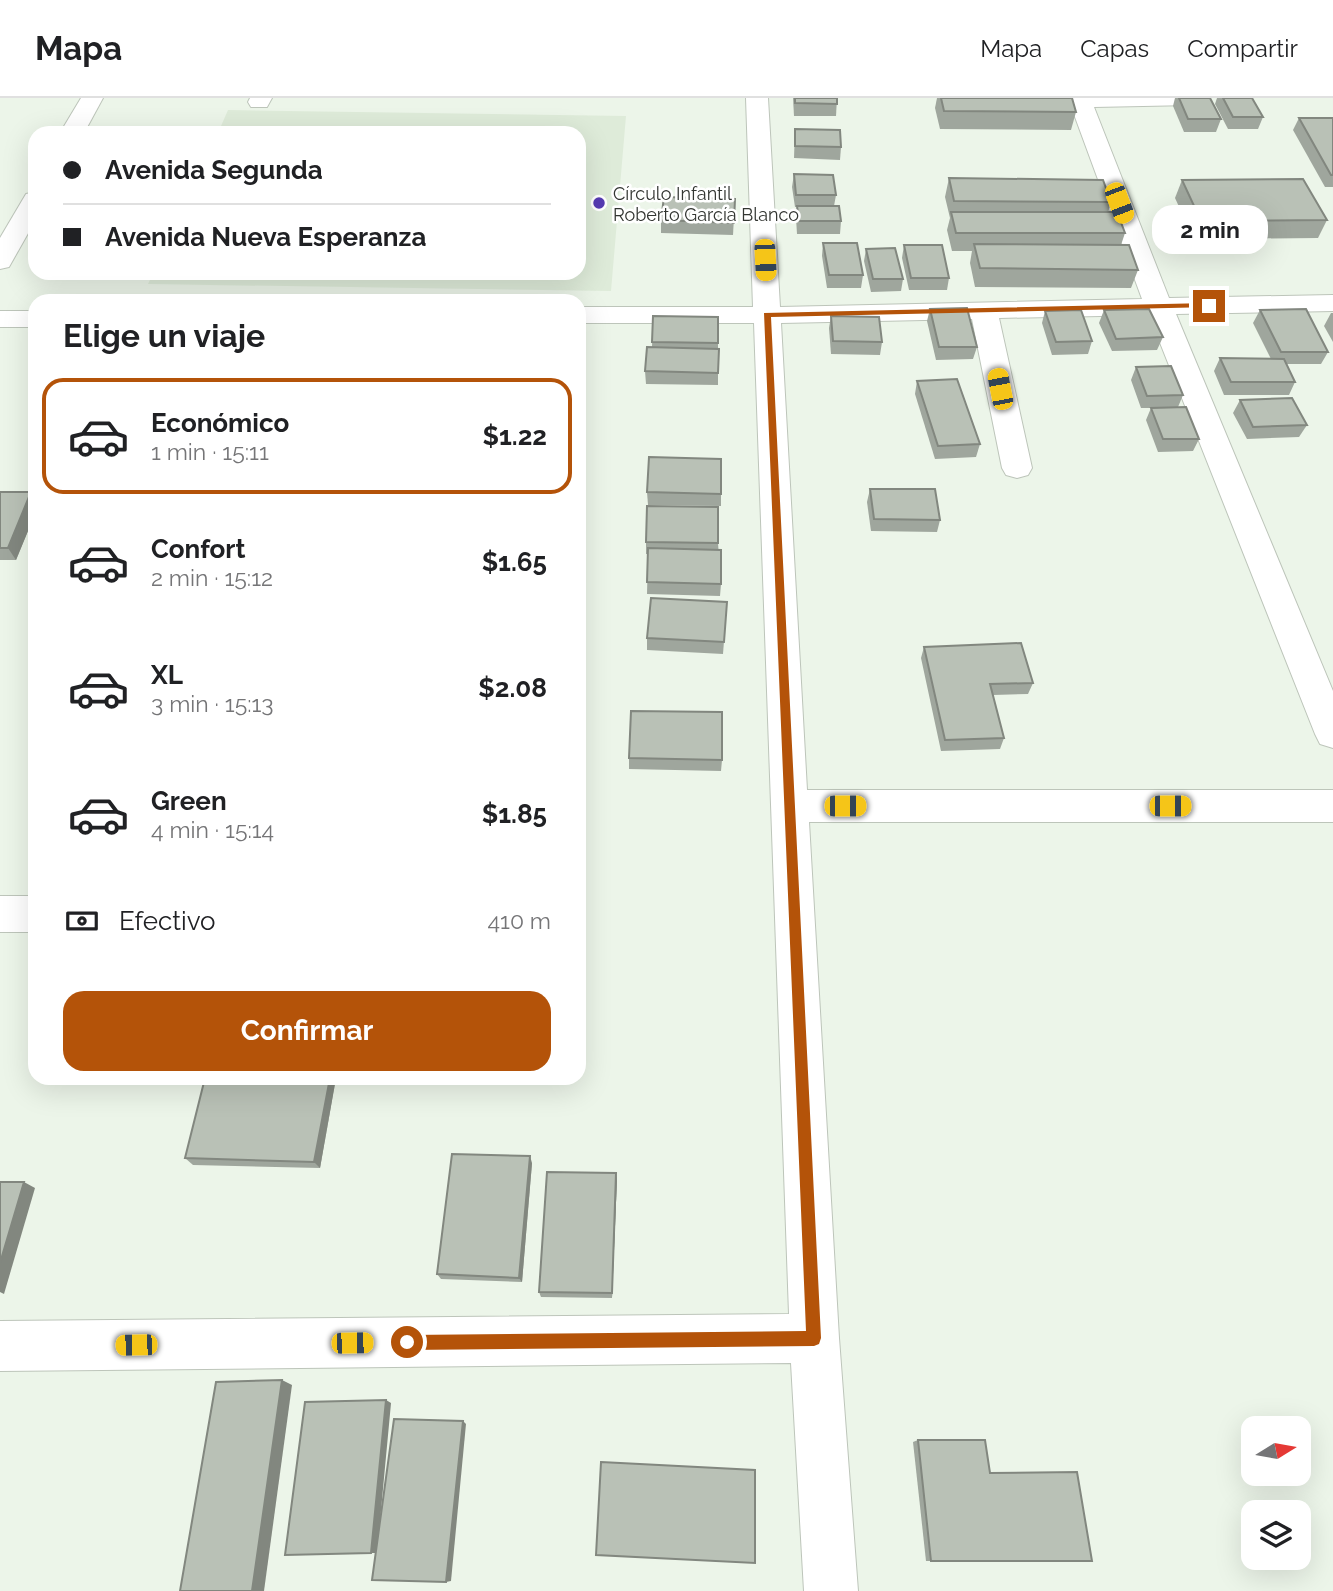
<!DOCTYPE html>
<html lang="es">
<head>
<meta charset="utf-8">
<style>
	:root { --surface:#fff; --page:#f6f6f6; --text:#202124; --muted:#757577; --line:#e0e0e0; --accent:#b45309 }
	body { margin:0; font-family:Raleway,sans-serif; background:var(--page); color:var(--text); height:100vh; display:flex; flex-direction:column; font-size:26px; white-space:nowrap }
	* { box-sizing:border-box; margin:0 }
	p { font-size:23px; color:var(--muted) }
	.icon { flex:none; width:38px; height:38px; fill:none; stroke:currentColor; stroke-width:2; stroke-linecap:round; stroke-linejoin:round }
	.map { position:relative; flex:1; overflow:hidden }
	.drawer { position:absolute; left:28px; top:196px; width:558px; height:791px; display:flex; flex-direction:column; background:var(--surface); border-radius:21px; box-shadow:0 7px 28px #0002 }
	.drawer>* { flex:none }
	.guide { position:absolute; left:28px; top:28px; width:558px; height:154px; border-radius:21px; box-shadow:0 7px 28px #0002; display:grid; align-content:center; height:154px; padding:0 35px; background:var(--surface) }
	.needle { width:46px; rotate:79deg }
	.fabs { position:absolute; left:1241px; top:1318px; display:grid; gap:14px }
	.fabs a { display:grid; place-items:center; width:70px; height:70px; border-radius:14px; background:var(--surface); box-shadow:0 7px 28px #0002; font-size:35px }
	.end { position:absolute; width:32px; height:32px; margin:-16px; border:9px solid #b45309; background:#fff; box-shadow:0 0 0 4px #fff }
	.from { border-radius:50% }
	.bubble { position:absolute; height:49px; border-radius:21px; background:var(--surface); box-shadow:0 7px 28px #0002; font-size:23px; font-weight:700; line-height:49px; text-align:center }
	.car { position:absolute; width:21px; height:42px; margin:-21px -10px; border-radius:9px; box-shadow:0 0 5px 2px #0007; background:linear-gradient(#f5c518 24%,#345 0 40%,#f5c518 0 76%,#345 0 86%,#f5c518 0) }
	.guide b { display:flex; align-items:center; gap:24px; height:66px; font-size:26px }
	.guide b+b { border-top:2px solid var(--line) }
	.guide i { width:18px; height:18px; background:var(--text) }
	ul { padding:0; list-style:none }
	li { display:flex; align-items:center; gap:21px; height:116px; margin:0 14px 10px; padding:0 21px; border:4px solid transparent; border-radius:21px }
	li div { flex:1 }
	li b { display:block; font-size:26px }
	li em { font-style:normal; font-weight:700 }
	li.selected { border-color:var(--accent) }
	li>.icon { width:63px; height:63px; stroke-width:1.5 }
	h2 { padding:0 35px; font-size:32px; line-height:84px }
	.pay { display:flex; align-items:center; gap:18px; height:77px; padding:0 35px; font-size:26px }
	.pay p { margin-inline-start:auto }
	.button { display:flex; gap:14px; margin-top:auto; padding:14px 35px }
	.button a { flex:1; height:80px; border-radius:21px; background:var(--accent); color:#fff; font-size:28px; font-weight:700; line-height:80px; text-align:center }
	header { display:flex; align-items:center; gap:42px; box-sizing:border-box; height:98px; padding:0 35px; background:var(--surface); border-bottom:2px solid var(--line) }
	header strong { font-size:33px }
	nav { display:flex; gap:38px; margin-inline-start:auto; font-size:24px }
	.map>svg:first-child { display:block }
	.built { fill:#deebd9 }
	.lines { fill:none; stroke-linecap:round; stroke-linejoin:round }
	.minor-casing { stroke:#bdc5ba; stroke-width:2 }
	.minor { fill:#fff; fill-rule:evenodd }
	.wall { fill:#9fa69d }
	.shaded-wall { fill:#82877f }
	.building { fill:#b9c1b6; stroke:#82877f; stroke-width:2 }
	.route { fill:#b45309 }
	.poi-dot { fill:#553ab2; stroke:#fff; stroke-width:2.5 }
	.labels { text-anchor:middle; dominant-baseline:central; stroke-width:5; stroke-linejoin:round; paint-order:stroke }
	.far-poi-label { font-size:18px; fill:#323531; stroke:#fff; text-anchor:start }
</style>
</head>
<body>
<header>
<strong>Mapa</strong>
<nav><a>Mapa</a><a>Capas</a><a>Compartir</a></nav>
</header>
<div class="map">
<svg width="1333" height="1493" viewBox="0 0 1333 1493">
	<rect width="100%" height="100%" fill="#ecf5e9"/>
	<path class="built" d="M228 12 626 18 611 193 148 186 153 175H579V35H218Z"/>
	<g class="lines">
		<g class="minor-casing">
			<g id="minor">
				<path d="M81 0H103L84 35H60Z"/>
				<path d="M250 0H272L267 9H251L248 4Z"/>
				<path d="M746 0H768L780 209 1142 201 1068 0H1203L1200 5 1192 7 1094 9 1169 200 1333 197V213L1176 216 1333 593V650L1320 646 1315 636 1149 217 999 220 1032 370 1028 377 1017 380 1006 377 1002 370 972 221 781 225 807 692H1333V724H809L839 1240 858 1493H804L791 1265 0 1273V1223L789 1216 754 225H579V209H753Z"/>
				<path d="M35 94V123L9 169 0 171V140L26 96Z"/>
				<rect x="0" y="213" width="35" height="16"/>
				<rect x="0" y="798" width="35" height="36"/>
			</g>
		</g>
		<use href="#minor" class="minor"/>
	</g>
	<g class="wall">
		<path d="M793 0H837L836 18H794Z"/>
		<path d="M937 0H1072L1076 14 1071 32 940 31 935 10Z"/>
		<path d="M1175 0H1210L1221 21 1216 34H1184L1173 8Z"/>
		<path d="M1217 0H1252L1263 19 1258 31H1228L1215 6Z"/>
		<path d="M1299 20H1333V89H1325L1293 32Z"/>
		<path d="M795 31 841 49 840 62 794 60Z"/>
		<path d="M794 76 836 97 834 108 841 123 840 136H797L796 120 797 109H795L792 89Z"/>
		<path d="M949 80 1111 104 1108 114 1125 135 1121 147 1138 172 1131 190 975 189 970 165 972 153H952L947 132 950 120 945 99Z"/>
		<path d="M1182 82 1327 122 1318 140 1194 141 1175 100Z"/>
		<path d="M735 101 733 137 661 135V122Z"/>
		<path d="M823 145 863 177 861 190H827L822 158Z"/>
		<path d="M904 147 949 180 947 192H909L902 160Z"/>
		<path d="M866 151 903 181 901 193 871 194 864 163Z"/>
		<path d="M930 211 977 249 973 261 936 262 927 223Z"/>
		<path d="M1104 212 1163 239 1157 252 1112 253 1099 225Z"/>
		<path d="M1260 212 1328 254 1321 266H1287L1295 284 1289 297H1224L1214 273 1220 260 1271 261 1253 225Z"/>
		<path d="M1045 213 1092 243 1088 256 1052 257 1042 225Z"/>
		<path d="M1331 215H1333V244L1324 228Z"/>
		<path d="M653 218 718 219V287L646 286 645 273 652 249Z"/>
		<path d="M831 218 882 244 880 257 831 256 829 230Z"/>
		<path d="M1136 269 1183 297 1178 309 1199 341 1193 353 1158 354 1146 322 1151 310H1141L1131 282Z"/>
		<path d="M917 283 980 346 976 359 935 361 915 296Z"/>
		<path d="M1240 302 1307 327 1299 339 1247 341 1233 315Z"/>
		<path d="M870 391 940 422 937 434 871 433 867 404Z"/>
		<path d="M0 394H31L35 400V416L16 462H0Z"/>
		<path d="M647 394 721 396V408L648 407Z"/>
		<path d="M646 444 718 445 721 486 720 498 647 496 648 456H646Z"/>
		<path d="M727 504 723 556 647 552V540Z"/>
		<path d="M924 549 1033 585 1028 596 993 597 1004 640 1000 651 941 653 921 560Z"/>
		<path d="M629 660 722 662 721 673 629 671Z"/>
		<path d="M336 980 320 1070 193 1067 185 1060Z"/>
		<path d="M532 1065 522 1184 441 1181 437 1176Z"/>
		<path d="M616 1075 617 1081 612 1200 541 1199 539 1194Z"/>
		<path d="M918 1342 990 1375 1092 1463H926L913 1344Z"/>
	</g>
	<g class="shaded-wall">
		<path d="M31 394 35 400V416L16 462 8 450Z"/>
		<path d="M330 980H336L320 1070 314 1064Z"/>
		<path d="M530 1058 532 1065 522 1184 519 1180Z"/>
		<path d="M616 1075 617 1081 612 1200V1195Z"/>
		<path d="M24 1084 35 1090 4 1196 0 1194V1165Z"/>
		<path d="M282 1282 292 1287 264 1493H252Z"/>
		<path d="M386 1302 391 1305 377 1455H371Z"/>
		<path d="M463 1323 466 1326 451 1483 446 1484Z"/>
	</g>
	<g class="building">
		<path d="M795 0H837V6L795 5Z"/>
		<path d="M941 0H1072L1076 14 944 13Z"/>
		<path d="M1179 0H1210L1221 21H1188Z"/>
		<path d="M1223 0H1252L1263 19H1233Z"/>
		<path d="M1299 20H1333V77H1331Z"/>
		<path d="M795 31 840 32 841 49 795 48Z"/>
		<path d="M794 76 833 77 836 97H796Z"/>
		<path d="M949 80 1103 82 1111 104 954 103Z"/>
		<path d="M1303 81 1327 122 1201 123 1182 82Z"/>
		<path d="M664 99 735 101 734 125 661 122Z"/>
		<path d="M797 108H839L841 123H799Z"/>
		<path d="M951 114H1117L1125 135H956Z"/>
		<path d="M823 145H857L863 177H829Z"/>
		<path d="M974 146 1129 147 1138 172 980 170Z"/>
		<path d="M904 147H942L949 180H911Z"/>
		<path d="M895 150 903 181H873L866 151Z"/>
		<path d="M967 210 977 249H939L930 211Z"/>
		<path d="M1149 211 1163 239 1116 241 1104 212Z"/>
		<path d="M1306 211 1328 254H1281L1260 212Z"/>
		<path d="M1081 212 1092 243 1056 244 1045 213Z"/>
		<path d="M653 218 718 219V245L652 244Z"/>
		<path d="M831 218 879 219 882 244 833 243Z"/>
		<path d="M647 249 719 251 718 275 645 273Z"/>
		<path d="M1220 260 1284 261 1295 284H1231Z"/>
		<path d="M1171 268 1183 297 1147 298 1136 269Z"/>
		<path d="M957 281 980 346 938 348 917 283Z"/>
		<path d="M1292 300 1307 327 1253 329 1240 302Z"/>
		<path d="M1186 309 1199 341H1163L1151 310Z"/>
		<path d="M649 359 721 361V396L647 394Z"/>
		<path d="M870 391H935L940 422 874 421Z"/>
		<path d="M0 394H31L8 450H0Z"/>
		<path d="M647 408 718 409V445L646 444Z"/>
		<path d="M648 450 721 452V486L647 484Z"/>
		<path d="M651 500 727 504 724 544 647 540Z"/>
		<path d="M1021 545 1033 585 990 586 1004 640 945 642 924 549Z"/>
		<path d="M631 613 722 614V662L629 660Z"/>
		<path d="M205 980H330L314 1064 185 1060Z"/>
		<path d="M452 1056 530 1058 519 1180 437 1176Z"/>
		<path d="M547 1074 616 1075 612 1195 539 1194Z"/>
		<path d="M0 1084H24L0 1165Z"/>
		<path d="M282 1282 252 1493H180L216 1284Z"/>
		<path d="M386 1302 371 1455 285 1457 305 1304Z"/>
		<path d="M394 1321 463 1323 446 1484 372 1482Z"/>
		<path d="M918 1342H985L990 1375 1077 1374 1092 1463H931Z"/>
		<path d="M601 1364 755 1372V1465L596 1457Z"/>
	</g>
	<path class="route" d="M1209 205 1212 209 771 219 821 1240 819 1246 814 1248 407 1252 402 1250 399 1244 402 1239 407 1237 806 1233 764 215Z"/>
	<circle class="poi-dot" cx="599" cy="105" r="7"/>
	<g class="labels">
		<g class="far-poi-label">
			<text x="613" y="95">Círculo Infantil<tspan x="613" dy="21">Roberto García Blanco</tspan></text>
		</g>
	</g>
</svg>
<div class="fabs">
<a><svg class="needle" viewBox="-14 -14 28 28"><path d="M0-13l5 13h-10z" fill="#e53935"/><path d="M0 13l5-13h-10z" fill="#757577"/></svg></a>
<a><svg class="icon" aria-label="layers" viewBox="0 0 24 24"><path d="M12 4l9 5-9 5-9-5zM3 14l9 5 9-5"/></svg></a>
</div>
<i class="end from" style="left:407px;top:1244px"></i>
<i class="end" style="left:1209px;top:208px"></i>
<div class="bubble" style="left:1152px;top:107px;width:116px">2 min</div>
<i class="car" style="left:1119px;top:105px;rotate:159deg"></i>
<i class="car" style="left:765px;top:162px;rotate:177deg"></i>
<i class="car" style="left:1000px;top:291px;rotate:349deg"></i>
<i class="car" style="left:845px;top:708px;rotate:90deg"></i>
<i class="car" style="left:1170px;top:708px;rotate:90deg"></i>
<i class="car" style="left:352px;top:1245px;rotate:89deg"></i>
<i class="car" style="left:136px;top:1247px;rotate:269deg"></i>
<div class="guide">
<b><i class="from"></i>Avenida Segunda</b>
<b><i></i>Avenida Nueva Esperanza</b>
</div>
<section class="drawer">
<h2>Elige un viaje</h2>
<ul>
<li class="selected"><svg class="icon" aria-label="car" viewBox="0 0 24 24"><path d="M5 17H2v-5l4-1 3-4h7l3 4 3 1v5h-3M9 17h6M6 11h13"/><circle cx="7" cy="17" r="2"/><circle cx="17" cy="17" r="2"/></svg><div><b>Económico</b><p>1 min · 15:11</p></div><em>$1.22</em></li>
<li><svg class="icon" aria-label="car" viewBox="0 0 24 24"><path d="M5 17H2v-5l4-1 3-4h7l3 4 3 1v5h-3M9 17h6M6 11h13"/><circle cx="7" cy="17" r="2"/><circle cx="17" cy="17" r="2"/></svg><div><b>Confort</b><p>2 min · 15:12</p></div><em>$1.65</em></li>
<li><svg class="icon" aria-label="car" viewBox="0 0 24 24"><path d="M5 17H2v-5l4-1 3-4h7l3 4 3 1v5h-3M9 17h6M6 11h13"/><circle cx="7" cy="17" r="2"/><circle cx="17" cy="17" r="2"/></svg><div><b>XL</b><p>3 min · 15:13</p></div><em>$2.08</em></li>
<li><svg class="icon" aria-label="car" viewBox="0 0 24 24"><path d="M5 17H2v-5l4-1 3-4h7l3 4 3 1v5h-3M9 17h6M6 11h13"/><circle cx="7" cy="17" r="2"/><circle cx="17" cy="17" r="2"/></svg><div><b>Green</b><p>4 min · 15:14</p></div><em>$1.85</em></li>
</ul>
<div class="pay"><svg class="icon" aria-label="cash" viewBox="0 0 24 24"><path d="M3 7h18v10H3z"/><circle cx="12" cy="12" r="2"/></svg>Efectivo<p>410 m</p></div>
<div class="button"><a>Confirmar</a></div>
</section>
</div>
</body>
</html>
